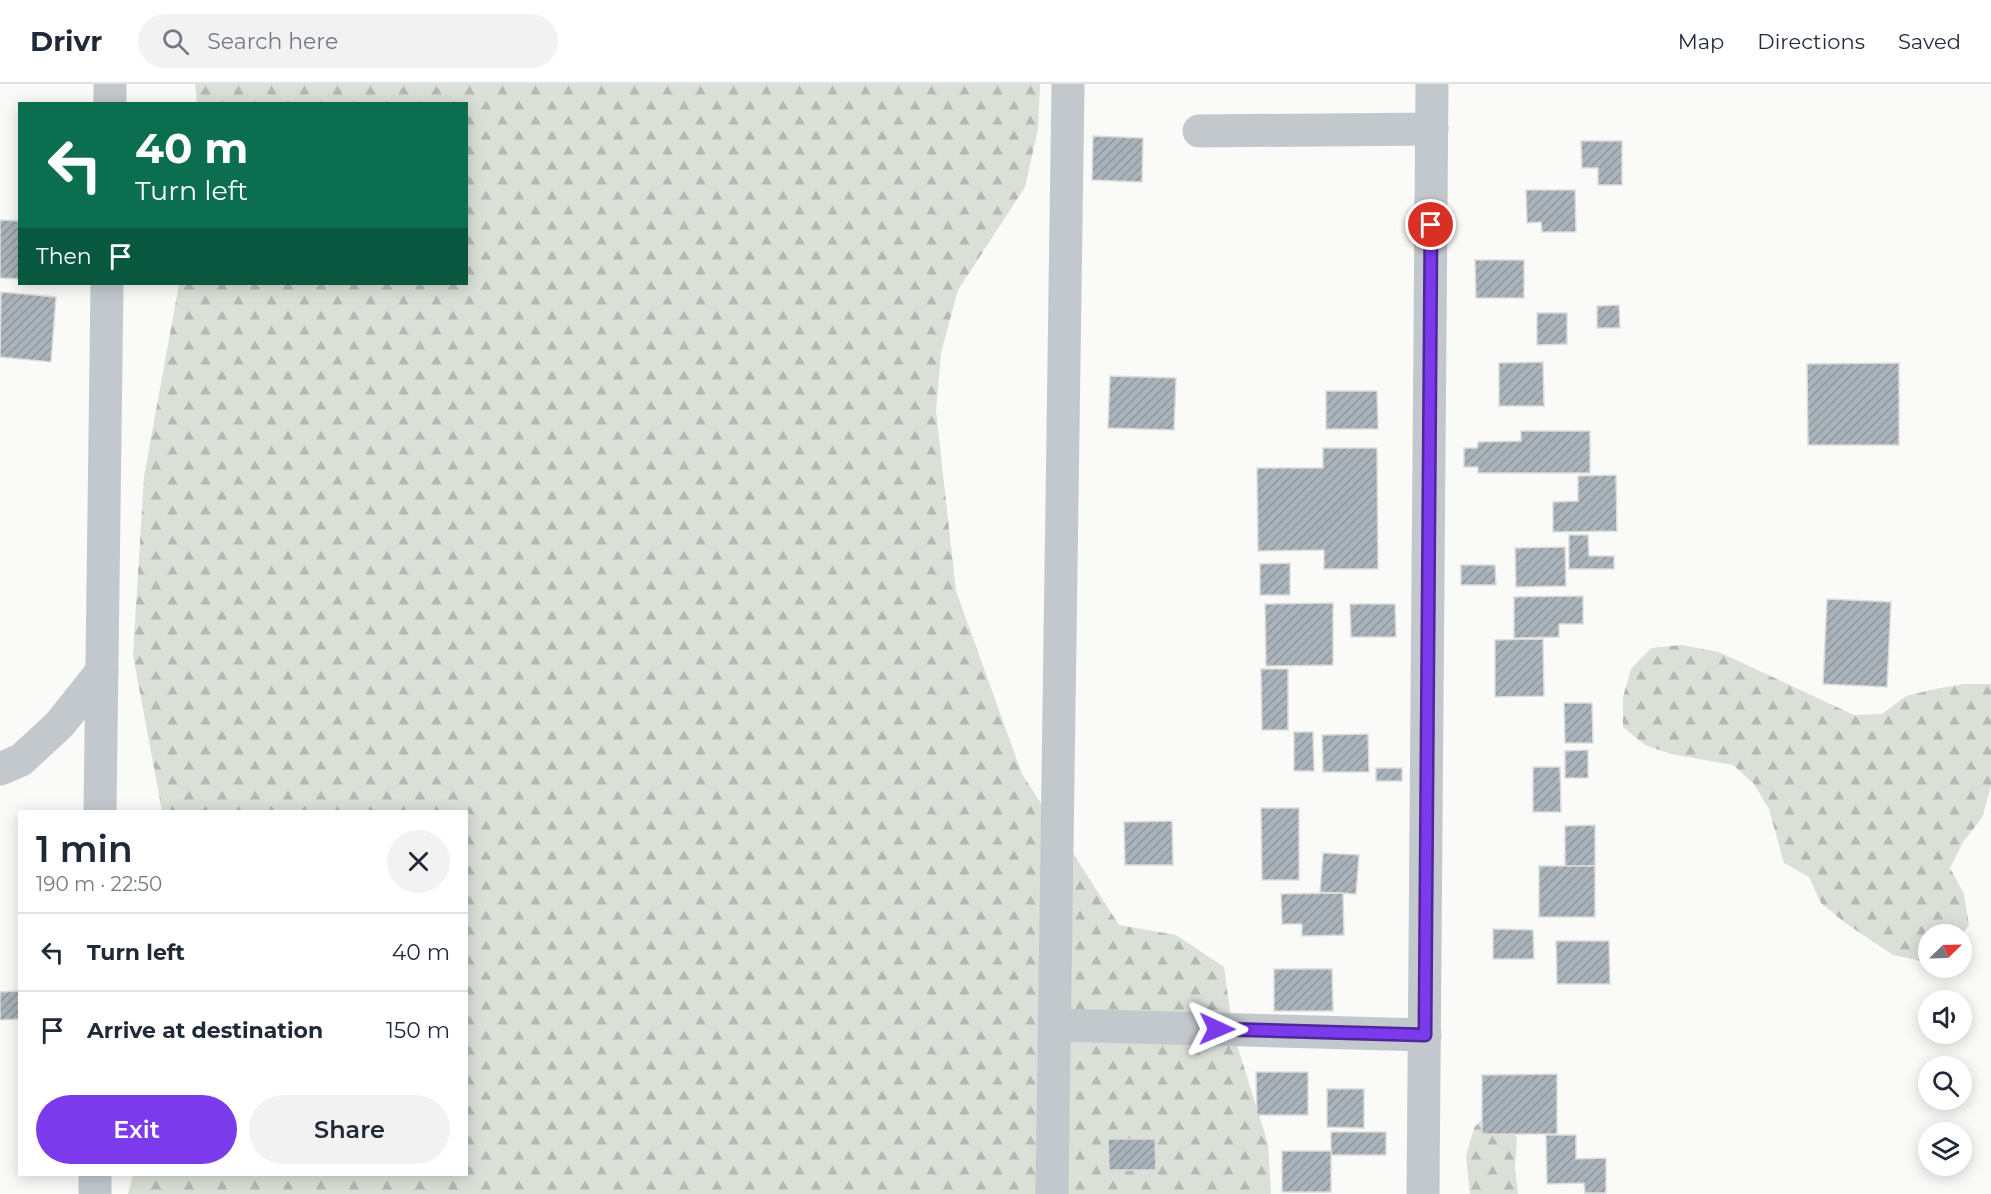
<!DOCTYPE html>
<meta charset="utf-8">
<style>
body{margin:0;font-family:Montserrat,sans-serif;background:#f2f2f3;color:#1f2937;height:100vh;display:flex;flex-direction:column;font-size:22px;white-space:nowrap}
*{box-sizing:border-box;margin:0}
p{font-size:20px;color:#747a83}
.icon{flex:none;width:33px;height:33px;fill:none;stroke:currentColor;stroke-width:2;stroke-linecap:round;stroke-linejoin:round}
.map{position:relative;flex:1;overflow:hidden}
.panel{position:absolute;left:18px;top:726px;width:450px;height:366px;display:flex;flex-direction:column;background:#fff;border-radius:0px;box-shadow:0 3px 15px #0003}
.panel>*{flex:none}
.hud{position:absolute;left:18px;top:18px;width:450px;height:183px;border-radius:0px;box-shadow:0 3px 15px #0003;background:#0b6e4f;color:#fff;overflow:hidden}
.needle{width:39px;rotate:67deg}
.controls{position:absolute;left:1918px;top:840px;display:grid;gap:12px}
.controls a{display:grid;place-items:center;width:54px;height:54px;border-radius:50%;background:#fff;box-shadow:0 3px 15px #0003;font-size:30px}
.pin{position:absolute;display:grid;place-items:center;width:51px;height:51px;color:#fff;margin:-26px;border:3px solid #fff;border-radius:50%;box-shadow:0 2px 6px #0007}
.me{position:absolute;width:66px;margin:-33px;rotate:91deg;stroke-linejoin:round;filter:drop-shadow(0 0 4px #0008)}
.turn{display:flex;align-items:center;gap:21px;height:126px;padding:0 18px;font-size:27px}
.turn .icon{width:78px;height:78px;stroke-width:2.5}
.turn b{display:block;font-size:42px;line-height:51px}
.then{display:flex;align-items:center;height:57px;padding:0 18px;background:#0003;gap:12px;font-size:22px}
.round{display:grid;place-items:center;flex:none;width:63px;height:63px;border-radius:32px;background:#f2f2f3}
.summary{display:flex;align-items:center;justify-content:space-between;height:102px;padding:0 18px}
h1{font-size:36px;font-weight:600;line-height:45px}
.button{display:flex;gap:12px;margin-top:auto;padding:12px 18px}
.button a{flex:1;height:69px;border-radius:36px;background:#7c3aed;color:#fff;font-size:24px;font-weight:600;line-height:69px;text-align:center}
.button a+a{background:#f2f2f3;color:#1f2937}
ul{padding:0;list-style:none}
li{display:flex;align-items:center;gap:18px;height:78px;padding:0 18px;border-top:2px solid #e0e1e3}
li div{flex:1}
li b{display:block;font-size:22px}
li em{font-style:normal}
header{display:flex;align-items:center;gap:36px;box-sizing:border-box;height:84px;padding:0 30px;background:#fff;border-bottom:2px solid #e0e1e3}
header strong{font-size:28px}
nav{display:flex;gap:33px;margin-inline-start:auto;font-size:21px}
.search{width:420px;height:54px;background:#f2f2f3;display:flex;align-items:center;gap:15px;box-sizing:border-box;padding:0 21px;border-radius:33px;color:#747a83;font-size:22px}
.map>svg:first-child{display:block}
.forest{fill:url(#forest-firs)}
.building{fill:url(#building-hatch);stroke:#dcdcda;stroke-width:1.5}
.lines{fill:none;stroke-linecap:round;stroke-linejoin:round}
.minor{stroke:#c3c8cc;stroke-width:33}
.route-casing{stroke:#51269a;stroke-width:15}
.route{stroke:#7c3aed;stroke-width:10}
</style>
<header>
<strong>Drivr</strong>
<div class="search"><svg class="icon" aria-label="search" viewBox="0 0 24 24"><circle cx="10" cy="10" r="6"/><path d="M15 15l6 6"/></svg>Search here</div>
<nav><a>Map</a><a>Directions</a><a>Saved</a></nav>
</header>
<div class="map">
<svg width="1991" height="1110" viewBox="0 0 1991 1110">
<defs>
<pattern id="forest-firs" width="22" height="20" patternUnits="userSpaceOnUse" patternTransform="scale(1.5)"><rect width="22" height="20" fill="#dadfd7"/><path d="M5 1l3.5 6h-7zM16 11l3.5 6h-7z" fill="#b4b9b4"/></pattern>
<pattern id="building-hatch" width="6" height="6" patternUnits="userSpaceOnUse" patternTransform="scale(1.5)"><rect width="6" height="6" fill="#aab3b9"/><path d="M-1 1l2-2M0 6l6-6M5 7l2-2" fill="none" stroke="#8e969c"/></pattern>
</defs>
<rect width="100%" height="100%" fill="#fafaf8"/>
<g class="forest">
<path d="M195,0H1040L1038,45L1025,103L958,206L941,269L936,327L956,507L1022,690L1119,841L1176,851L1224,883L1233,948L1268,1060L1271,1110H128L133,1091L466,1090V728L162,727L133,571L144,393L179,200H466V20L197,19Z"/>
<path d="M1681,561L1719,568L1854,631L1882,630L1906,612L1935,605L1964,600H1991V702L1982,734L1963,758L1950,784L1964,810L1969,841L1962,851L1929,850V874L1921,877L1893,871L1844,838L1821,819L1809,793L1784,779L1769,725L1754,700L1733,681L1671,670L1645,661L1623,643V613L1631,585L1651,564Z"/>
<path d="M1493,1023L1517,1054L1515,1084L1518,1110H1470L1466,1072L1474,1044Z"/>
</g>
<g class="building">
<path d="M1093,52L1143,54L1142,98L1092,96Z"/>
<path d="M1581,57H1622V101H1598V84H1582Z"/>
<path d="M1526,106H1575L1576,148H1542L1541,138L1527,139Z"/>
<path d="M0,136L20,137V195L0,194Z"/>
<path d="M1475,176H1524V214H1476Z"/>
<path d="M1,208L56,213L51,278L0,273Z"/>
<path d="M1619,221L1620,244H1597V222Z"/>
<path d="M1537,229H1567V260L1537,261Z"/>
<path d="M1543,278L1544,322H1499V279Z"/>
<path d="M1899,279V361H1808L1807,280Z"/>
<path d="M1110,292L1176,294L1174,346L1108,344Z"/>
<path d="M1326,307H1377L1378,345H1326Z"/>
<path d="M1521,347H1590V389H1478V383H1464V364H1477L1478,358L1521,357Z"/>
<path d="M1323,364H1377L1378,485H1324V466L1258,467L1257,384H1323Z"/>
<path d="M1616,391L1617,447L1553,448V418L1578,417V392Z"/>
<path d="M1569,451H1588L1589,472H1614V485H1569Z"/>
<path d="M1565,463L1566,502L1516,503L1515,464Z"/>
<path d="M1290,479V511H1260V480Z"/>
<path d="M1461,481H1495L1496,501H1461Z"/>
<path d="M1583,512V540H1559V553L1514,554V513Z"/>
<path d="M1827,515L1891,518L1887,603L1823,600Z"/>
<path d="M1333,519V581L1266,582L1265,520Z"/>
<path d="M1350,520H1395L1396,553H1351Z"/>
<path d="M1543,555L1544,612L1495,613V556Z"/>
<path d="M1261,585H1288V646H1262Z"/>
<path d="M1564,619H1592L1593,659H1565Z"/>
<path d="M1294,648H1313L1314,687H1294Z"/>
<path d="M1368,650L1369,688H1323L1322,651Z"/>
<path d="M1588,666V694H1565V667Z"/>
<path d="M1533,683H1560L1561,728H1533Z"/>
<rect x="1376" y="684" width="26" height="13"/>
<path d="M1261,724H1299V796H1262Z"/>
<path d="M1172,737L1173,781H1125L1124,738Z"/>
<path d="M1595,741V782H1565V742Z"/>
<path d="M1323,769L1359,771L1356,810L1320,808Z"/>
<rect x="1539" y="782" width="56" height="51"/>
<path d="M1343,809L1344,851L1302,852V840H1282L1281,810Z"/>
<path d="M1493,845L1533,846L1534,875H1493Z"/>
<path d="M1556,857H1609L1610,900H1557Z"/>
<path d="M1274,885H1332L1333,927H1274Z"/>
<path d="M20,907V935L0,936V908Z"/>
<path d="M1256,988H1308V1031H1257Z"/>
<path d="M1557,990V1050H1482V991Z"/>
<path d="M1327,1005H1364V1044L1327,1043Z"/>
<rect x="1331" y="1048" width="55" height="23"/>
<path d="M1546,1051H1576V1075L1606,1074V1109H1585L1584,1099L1547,1100Z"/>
<path d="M1108,1055H1155L1156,1086H1109Z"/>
<rect x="1282" y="1067" width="49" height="41"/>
</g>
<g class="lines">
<g class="minor">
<path d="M110,20V0"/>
<path d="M1199,47L1432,45"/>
<path d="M0,685L21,676L60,640L102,587"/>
<path d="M100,728L107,200"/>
<path d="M1055,941L1425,951"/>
<path d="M95,1110V1090"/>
<path d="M1052,1110L1068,0"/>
<path d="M1423,1110L1432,0"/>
</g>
</g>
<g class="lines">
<g class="route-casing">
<path id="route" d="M1217,945L1425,951L1431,141"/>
</g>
<use href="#route" class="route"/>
</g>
</svg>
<div class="controls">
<a><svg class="needle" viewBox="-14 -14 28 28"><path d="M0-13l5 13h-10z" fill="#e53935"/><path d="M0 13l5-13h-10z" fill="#747a83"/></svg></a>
<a><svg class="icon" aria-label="sound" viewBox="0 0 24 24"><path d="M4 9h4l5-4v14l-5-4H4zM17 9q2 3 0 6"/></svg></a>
<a><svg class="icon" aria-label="search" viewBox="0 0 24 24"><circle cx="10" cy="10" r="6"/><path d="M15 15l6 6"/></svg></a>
<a><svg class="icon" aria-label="layers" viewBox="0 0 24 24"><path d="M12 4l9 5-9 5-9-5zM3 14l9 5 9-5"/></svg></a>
</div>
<div class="pin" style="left:1431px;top:141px;background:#d93025"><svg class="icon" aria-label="arrive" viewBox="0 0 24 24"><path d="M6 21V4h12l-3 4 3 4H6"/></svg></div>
<svg class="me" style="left:1217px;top:945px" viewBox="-20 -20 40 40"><path d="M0-17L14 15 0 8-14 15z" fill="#7c3aed" stroke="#fff" stroke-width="4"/></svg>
<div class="hud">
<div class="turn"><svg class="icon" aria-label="left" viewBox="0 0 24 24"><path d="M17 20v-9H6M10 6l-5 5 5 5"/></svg><div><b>40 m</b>Turn left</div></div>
<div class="then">Then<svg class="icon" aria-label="arrive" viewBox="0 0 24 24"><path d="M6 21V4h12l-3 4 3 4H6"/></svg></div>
</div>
<section class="panel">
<div class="summary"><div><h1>1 min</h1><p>190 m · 22:50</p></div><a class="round"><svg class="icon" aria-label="close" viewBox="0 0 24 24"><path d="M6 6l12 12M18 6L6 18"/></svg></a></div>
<ul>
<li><svg class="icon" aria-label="left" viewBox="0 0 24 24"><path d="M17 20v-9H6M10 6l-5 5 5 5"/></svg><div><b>Turn left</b></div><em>40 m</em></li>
<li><svg class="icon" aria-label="arrive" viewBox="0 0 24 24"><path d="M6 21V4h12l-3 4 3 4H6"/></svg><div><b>Arrive at destination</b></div><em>150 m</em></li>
</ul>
<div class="button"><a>Exit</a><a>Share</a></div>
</section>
</div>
